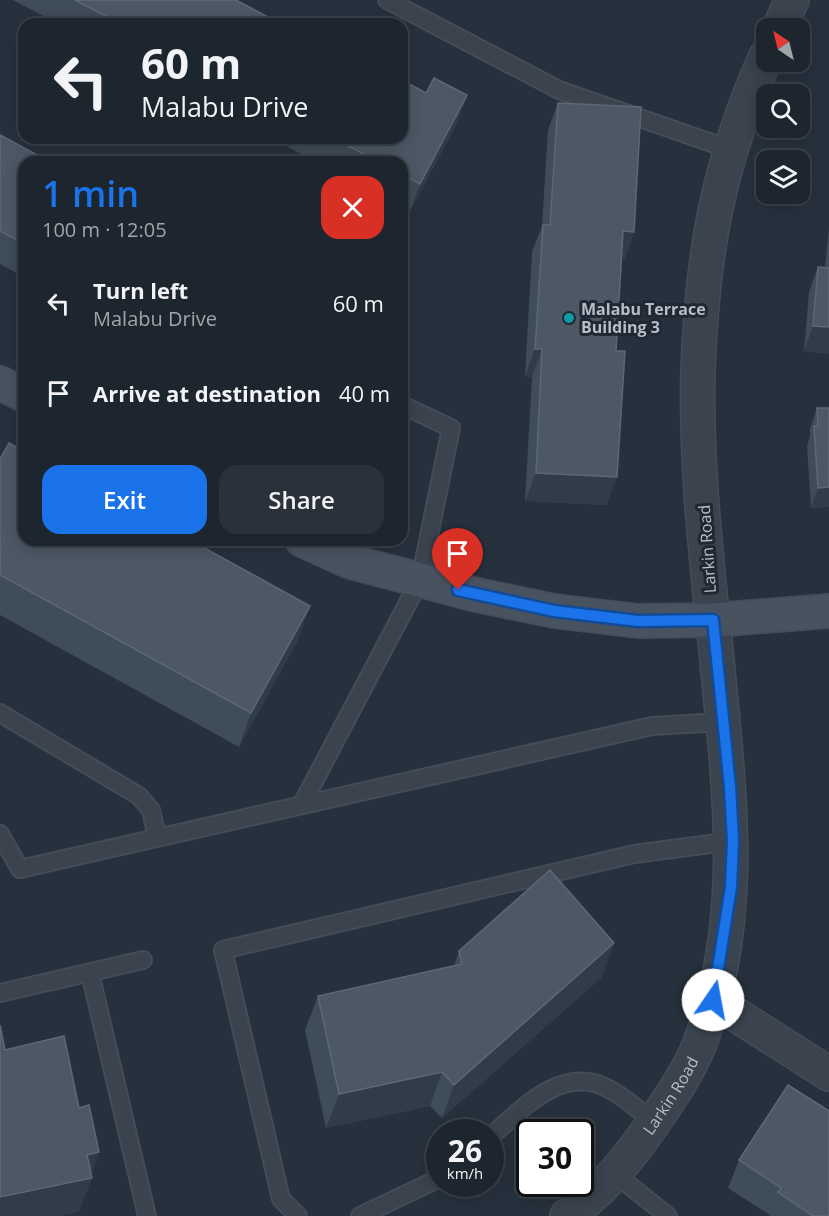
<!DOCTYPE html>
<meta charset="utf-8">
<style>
body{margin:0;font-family:"Open Sans",sans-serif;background:#2a313a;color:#f1f3f6;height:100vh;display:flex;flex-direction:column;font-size:22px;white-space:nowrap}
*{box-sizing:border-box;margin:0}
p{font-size:20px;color:#a0a5aa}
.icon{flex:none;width:33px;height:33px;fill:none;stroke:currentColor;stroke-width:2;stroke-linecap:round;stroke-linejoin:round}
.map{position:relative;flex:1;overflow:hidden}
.panel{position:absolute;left:18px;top:156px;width:390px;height:390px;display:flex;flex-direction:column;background:#1d252e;border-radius:18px;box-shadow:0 3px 15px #0003,0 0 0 2px #3b424a}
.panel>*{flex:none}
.banner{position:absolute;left:18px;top:18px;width:390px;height:126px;border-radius:18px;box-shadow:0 3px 15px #0003,0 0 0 2px #3b424a;background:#1d252e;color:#f1f3f6;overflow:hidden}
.needle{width:39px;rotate:325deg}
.controls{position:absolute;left:756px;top:18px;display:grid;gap:12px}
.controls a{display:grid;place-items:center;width:54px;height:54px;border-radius:12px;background:#1d252e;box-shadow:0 3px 15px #0003,0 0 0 2px #3b424a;font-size:30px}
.speed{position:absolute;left:426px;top:1119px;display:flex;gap:12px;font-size:30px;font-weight:700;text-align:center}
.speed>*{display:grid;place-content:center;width:78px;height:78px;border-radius:50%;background:#1d252e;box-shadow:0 3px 15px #0003,0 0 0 2px #3b424a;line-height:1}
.speed small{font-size:15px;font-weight:400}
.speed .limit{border:3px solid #111;border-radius:9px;background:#fff;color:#111}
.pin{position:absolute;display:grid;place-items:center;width:51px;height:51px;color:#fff;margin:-62px -26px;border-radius:50% 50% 50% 0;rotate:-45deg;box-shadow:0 0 6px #0007}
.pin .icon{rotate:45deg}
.me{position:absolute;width:66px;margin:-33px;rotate:12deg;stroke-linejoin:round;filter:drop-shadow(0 0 4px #0008)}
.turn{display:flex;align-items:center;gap:21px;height:126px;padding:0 24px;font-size:27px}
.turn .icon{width:78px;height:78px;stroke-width:2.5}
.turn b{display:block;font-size:42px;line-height:51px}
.round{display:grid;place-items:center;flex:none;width:63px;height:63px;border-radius:18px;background:#2a313a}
.head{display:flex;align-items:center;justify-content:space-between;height:102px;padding:0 24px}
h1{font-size:36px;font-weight:600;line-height:45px;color:#1a73e8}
.cta{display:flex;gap:12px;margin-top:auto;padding:12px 24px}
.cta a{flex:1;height:69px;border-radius:18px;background:#1a73e8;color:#fff;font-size:24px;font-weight:600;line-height:69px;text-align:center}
.cta a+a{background:#2a313a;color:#f1f3f6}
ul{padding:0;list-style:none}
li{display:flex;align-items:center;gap:18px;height:90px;padding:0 24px}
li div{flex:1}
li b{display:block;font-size:22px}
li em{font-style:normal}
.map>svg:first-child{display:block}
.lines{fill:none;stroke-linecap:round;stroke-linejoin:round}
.lane-casing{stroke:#444c57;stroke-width:20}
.street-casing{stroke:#444c57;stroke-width:36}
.secondary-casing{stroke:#444c57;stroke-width:36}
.lane{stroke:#3a434e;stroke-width:16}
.street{stroke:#3a434e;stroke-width:33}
.secondary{stroke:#495360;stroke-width:33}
.wall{fill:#3f4c59}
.shaded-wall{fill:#303c49}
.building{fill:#4c5865;stroke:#5d6875;stroke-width:1.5}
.route-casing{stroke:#114b97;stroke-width:15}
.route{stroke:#1a73e8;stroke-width:10}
.culture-dot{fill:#0f9aa8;stroke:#1f2833;stroke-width:2}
.labels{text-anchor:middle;stroke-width:6;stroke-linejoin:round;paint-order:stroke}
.poi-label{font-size:16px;font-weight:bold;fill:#b7bec8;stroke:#1f2833;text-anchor:start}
.street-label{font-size:16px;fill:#b7bec8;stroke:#1f2833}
</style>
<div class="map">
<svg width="829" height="1216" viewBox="0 0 829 1216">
<rect width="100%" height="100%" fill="#27313d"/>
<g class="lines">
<g class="lane-casing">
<g id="lane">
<path d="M387,0L559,90L729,149"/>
<path d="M0,713L139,796L151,810L157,837"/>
<path d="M302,804L420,580L451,428L402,405"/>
<path d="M0,834L20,869L652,726L723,722"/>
<path d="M90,973L147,1216"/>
<path d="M0,993L143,960"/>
<path d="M490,1137C521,1110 560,1066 605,1087C623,1095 639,1111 654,1122"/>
<path d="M615,1174L668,1216"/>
<path d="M298,1216L281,1199L223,950L634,854L733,841"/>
<path d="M360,1216L440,1178"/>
</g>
</g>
<g class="street-casing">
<g id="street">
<path d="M779,28L792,0"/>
<path d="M713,1000L829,1074"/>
<path id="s1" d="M567,1216C603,1191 629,1158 654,1122C671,1097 689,1071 700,1043C741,932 733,817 721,702C711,593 695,482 698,371C702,253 718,164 766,56"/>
</g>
</g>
<g class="secondary-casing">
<g id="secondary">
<path d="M0,383L24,395"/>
<path d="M302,540L348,561L477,595L554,611L638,621L713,620L829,611"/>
</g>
</g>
<use href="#lane" class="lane"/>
<use href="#street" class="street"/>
<use href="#secondary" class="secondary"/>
</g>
<g class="wall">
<path d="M13,0H236L281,24H58Z"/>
<path d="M426,93L467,95L457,123L410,211L402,207V162H316L271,138H402Z"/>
<path d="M558,103L634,232L624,260L622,259L607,505L525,501L532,377L525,376L532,252L542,226L548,130Z"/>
<path d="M0,135L24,162V277L0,264Z"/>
<path d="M829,228V354L804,351L809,292L818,267H825Z"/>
<path d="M817,408H829V507L811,508L807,446L810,436V429Z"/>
<path d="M0,459L298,640L239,747L0,615Z"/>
<path d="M459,951L602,977L442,1118L430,1106L326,1128L305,1030L318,996L454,966Z"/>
<path d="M739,1160L829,1216H769L770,1215L728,1188Z"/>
</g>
<g class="shaded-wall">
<path d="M467,95L457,123L410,211L420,184Z"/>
<path d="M623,231L634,232L624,260L613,259Z"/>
<path d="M813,326L829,327V354L804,351Z"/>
<path d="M535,349H542L532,377L525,376Z"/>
<path d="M536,473L617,477L607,505L525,501Z"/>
<path d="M829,487V507L811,508L818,488Z"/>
<path d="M310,606L298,640L239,747L251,713Z"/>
<path d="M614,943L602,977L442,1118L454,1085Z"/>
<path d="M442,1072L430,1106L326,1128L339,1094Z"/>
<path d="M99,1152L90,1179L92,1178L79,1212L59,1216H0V1197L87,1155Z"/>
</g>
<g class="building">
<path d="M75,0H236L281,24H121Z"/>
<path d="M434,78L467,95L420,184L402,174V162H379L333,138H402V80L426,93Z"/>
<path d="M558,103L641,107L634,232L623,231L616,351H625L617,477L536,473L542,349H535L543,225H550Z"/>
<path d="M0,135L50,162H24V244L0,231Z"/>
<path d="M818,267L829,268V327L813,326Z"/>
<path d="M817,408H829V487L818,488L814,426H818Z"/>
<path d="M9,443L24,451V540H190L310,606L251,713L0,575V459Z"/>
<path d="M550,870L614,943L454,1085L442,1072L339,1094L318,996L462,964L459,951Z"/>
<path d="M0,1025L5,1050L64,1036L79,1108L89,1105L99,1152L87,1155L92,1178L0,1197Z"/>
<path d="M788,1085L829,1111V1216H813L778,1192L781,1188L739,1160Z"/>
</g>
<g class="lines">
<g class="route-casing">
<path id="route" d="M458,590L554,611L638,621L713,620L730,787L733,841L731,887L713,1000"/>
</g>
<use href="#route" class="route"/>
</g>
<circle class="culture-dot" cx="569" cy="318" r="6"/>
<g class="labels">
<g class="poi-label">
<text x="581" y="315">Malabu Terrace<tspan x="581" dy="18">Building 3</tspan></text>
</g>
<g class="street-label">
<text transform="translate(707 549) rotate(-94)" y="6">Larkin Road</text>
<text dy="6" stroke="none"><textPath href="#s1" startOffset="160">Larkin Road</textPath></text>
</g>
</g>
</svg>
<div class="controls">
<a><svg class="needle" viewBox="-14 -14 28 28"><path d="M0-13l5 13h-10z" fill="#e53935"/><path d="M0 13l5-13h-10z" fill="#a0a5aa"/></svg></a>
<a><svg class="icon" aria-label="search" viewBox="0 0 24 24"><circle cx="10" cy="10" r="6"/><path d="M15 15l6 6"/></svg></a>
<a><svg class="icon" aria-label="layers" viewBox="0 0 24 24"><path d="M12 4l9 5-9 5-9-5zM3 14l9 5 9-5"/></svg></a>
</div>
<div class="speed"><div>26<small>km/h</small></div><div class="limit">30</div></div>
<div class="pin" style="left:458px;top:590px;background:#d93025"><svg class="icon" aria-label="arrive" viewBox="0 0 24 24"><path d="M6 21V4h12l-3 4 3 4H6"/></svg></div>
<svg class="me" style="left:713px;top:1000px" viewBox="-20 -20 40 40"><circle r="19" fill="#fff"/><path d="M0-13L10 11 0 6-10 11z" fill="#1a73e8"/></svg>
<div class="banner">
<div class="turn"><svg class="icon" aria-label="left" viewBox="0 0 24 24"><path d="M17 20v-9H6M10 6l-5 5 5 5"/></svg><div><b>60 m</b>Malabu Drive</div></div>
</div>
<section class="panel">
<div class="head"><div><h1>1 min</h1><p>100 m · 12:05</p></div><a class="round" style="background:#d93025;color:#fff"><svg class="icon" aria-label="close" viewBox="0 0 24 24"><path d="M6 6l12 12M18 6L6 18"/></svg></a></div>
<ul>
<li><svg class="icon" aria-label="left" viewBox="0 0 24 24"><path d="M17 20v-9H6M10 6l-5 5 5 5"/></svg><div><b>Turn left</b><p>Malabu Drive</p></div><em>60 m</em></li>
<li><svg class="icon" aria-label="arrive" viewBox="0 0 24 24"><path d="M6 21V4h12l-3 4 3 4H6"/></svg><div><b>Arrive at destination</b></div><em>40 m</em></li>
</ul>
<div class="cta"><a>Exit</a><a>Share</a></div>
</section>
</div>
